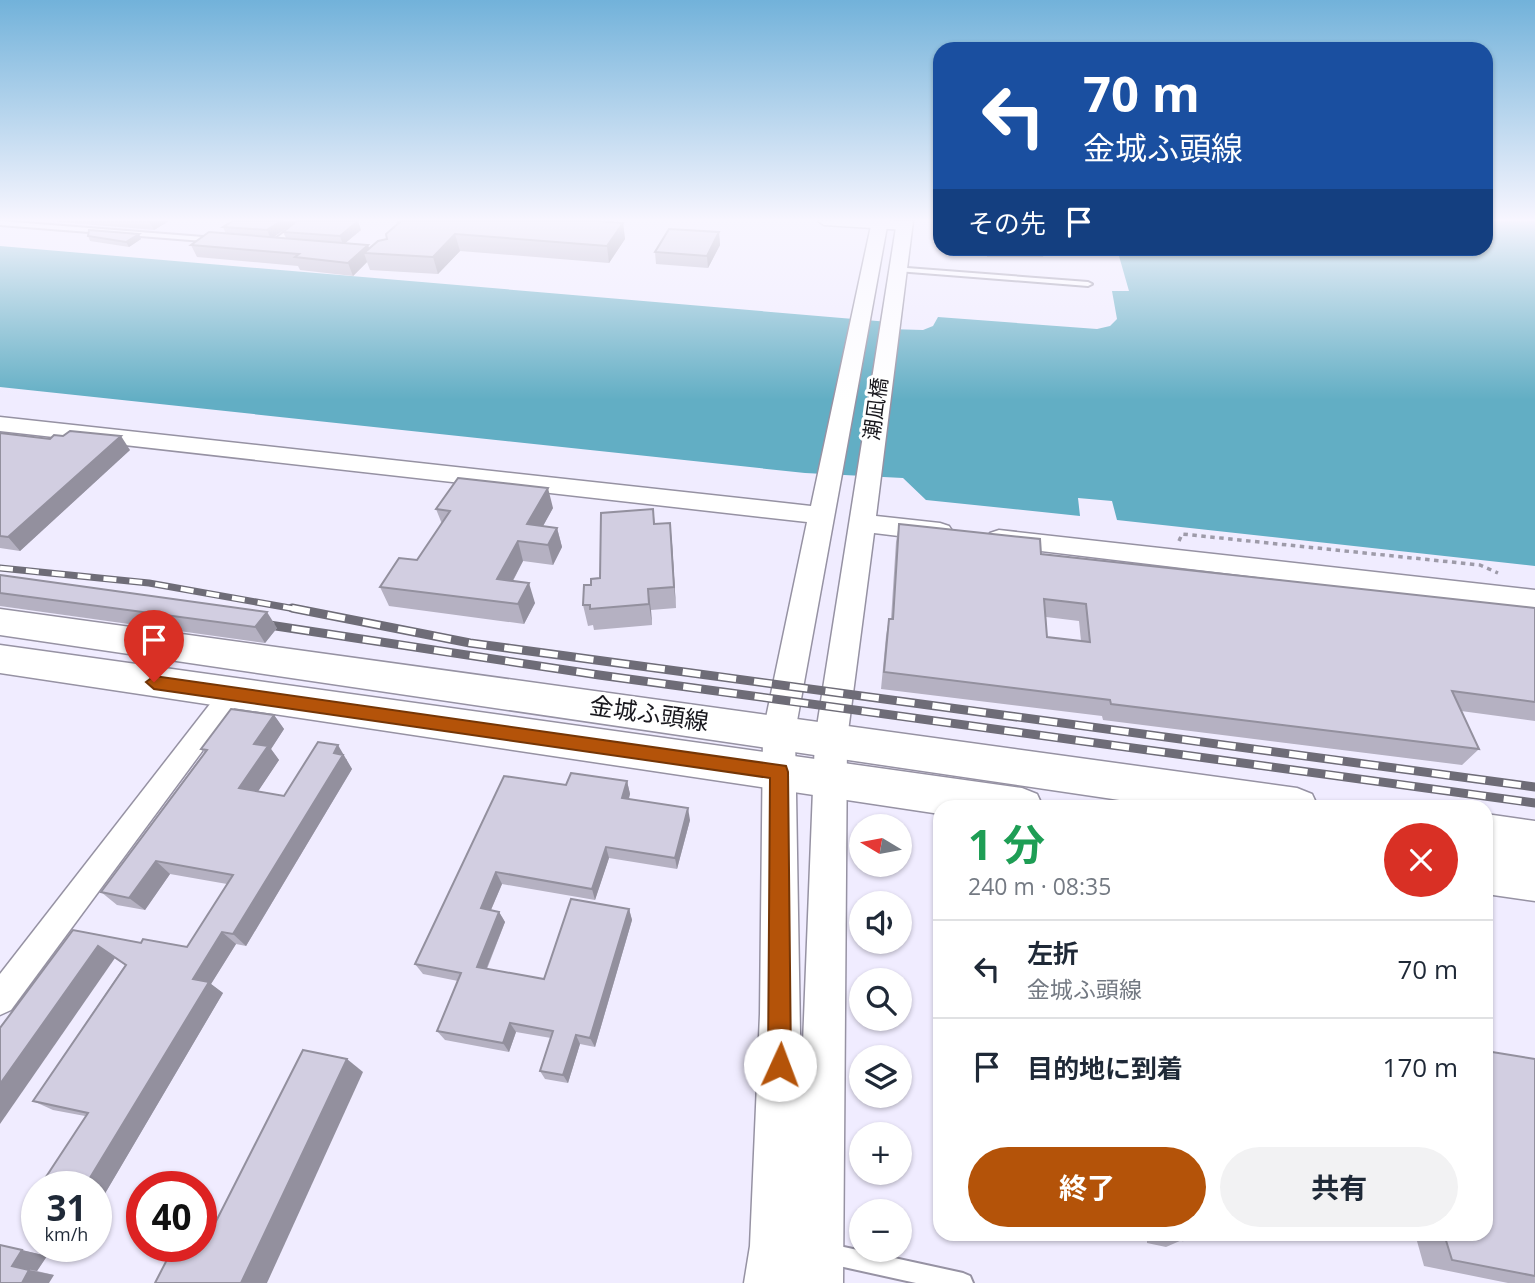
<!DOCTYPE html>
<html lang="ja">
<meta charset="utf-8">
<style>
body{margin:0;font-family:"Open Sans","Noto Sans JP",sans-serif;background:#f2f2f3;color:#1f2937;height:100vh;display:flex;flex-direction:column;font-size:26px;white-space:nowrap}
*{box-sizing:border-box;margin:0}
p{font-size:23px;color:#747a83}
.icon{flex:none;width:38px;height:38px;fill:none;stroke:currentColor;stroke-width:2;stroke-linecap:round;stroke-linejoin:round}
.map{position:relative;flex:1;overflow:hidden}
.sheet{position:absolute;left:933px;top:800px;width:560px;height:441px;display:flex;flex-direction:column;background:#fff;border-radius:21px;box-shadow:0 2px 5px #0004}
.sheet>*{flex:none}
.top-card{position:absolute;left:933px;top:42px;width:560px;height:214px;border-radius:21px;box-shadow:0 2px 5px #0004;background:#1a4fa0;color:#fff;overflow:hidden}
.needle{width:46px;rotate:280deg}
.controls{position:absolute;left:849px;top:814px;display:grid;gap:14px}
.controls a{display:grid;place-items:center;width:63px;height:63px;border-radius:50%;background:#fff;box-shadow:0 2px 5px #0004;font-size:35px}
.speed{position:absolute;left:21px;top:1171px;display:flex;gap:14px;font-size:35px;font-weight:700;text-align:center}
.speed>*{display:grid;place-content:center;width:91px;height:91px;border-radius:50%;background:#fff;box-shadow:0 2px 5px #0004;line-height:1}
.speed small{font-size:18px;font-weight:400}
.speed .limit{border:10px solid #d22;background:#fff;color:#111}
.pin{position:absolute;display:grid;place-items:center;width:60px;height:60px;color:#fff;margin:-72px -30px;border-radius:50% 50% 50% 0;rotate:-45deg;box-shadow:0 0 7px #0007}
.pin .icon{rotate:45deg}
.me{position:absolute;width:77px;margin:-38px;rotate:2deg;stroke-linejoin:round;filter:drop-shadow(0 0 5px #0008)}
.turn{display:flex;align-items:center;gap:24px;height:147px;padding:0 35px;font-size:32px}
.turn .icon{width:91px;height:91px;stroke-width:2.5}
.turn b{display:block;font-size:49px;line-height:60px}
.then{display:flex;align-items:center;height:66px;padding:0 35px;background:#0003;gap:14px;font-size:26px}
.round{display:grid;place-items:center;flex:none;width:74px;height:74px;border-radius:37px;background:#f2f2f3}
.overview{display:flex;align-items:center;justify-content:space-between;height:119px;padding:0 35px}
h1{font-size:42px;font-weight:700;line-height:52px;color:#1e9e55}
.primary-button{display:flex;gap:14px;margin-top:auto;padding:14px 35px}
.primary-button a{flex:1;height:80px;border-radius:42px;background:#b45309;color:#fff;font-size:28px;font-weight:700;line-height:80px;text-align:center}
.primary-button a+a{background:#f2f2f3;color:#1f2937}
ul{padding:0;list-style:none}
li{display:flex;align-items:center;gap:21px;height:98px;padding:0 35px;border-top:2px solid #e0e1e3}
li div{flex:1}
li b{display:block;font-size:26px}
li em{font-style:normal}
.map>svg:first-child{display:block}
.water{fill:#62aec4}
.lines{fill:none;stroke-linecap:round;stroke-linejoin:round}
.service-casing{stroke:#9692a3;stroke-width:4}
.minor-casing{stroke:#9692a3;stroke-width:3}
.tertiary-casing{stroke:#9692a3;stroke-width:3}
.primary-casing{stroke:#9692a3;stroke-width:3}
.path{stroke:#9e9ba9;stroke-width:3.5;stroke-dasharray:4.5 4.5;stroke-linecap:butt}
.service{fill:#fff;fill-rule:evenodd}
.minor{fill:#fff;fill-rule:evenodd}
.tertiary{fill:#fff;fill-rule:evenodd}
.primary{fill:#fff;fill-rule:evenodd}
.rail-far1-casing{stroke:#6e6c77;stroke-width:7}
.rail-casing{stroke:#6e6c77;stroke-width:9}
.rail-far1{stroke:#fff;stroke-width:4.5;stroke-dasharray:13;stroke-linecap:butt}
.rail{stroke:#fff;stroke-width:6;stroke-dasharray:18;stroke-linecap:butt}
.wall{fill:#b5b1c2;fill-rule:evenodd}
.shaded-wall{fill:#93909e}
.building{fill:#d2cee1;stroke:#93909e;stroke-width:2;fill-rule:evenodd}
.route{fill:#b45309;stroke:#753606;stroke-width:2}
.labels{text-anchor:middle;stroke-width:6;stroke-linejoin:round;paint-order:stroke}
.far-street-label{font-size:21px;fill:#18171d;stroke:#fff}
.street-label{font-size:24px;fill:#18171d;stroke:#fff}
</style>
<div class="map">
<svg width="1535" height="1283" viewBox="0 0 1535 1283">
<rect width="100%" height="100%" fill="#f0ecff"/>
<path class="water" d="M1486,221H1535V566L1117,520L1112,501L1078,498L1080,516L926,500L903,478L805,473L0,387V246L889,322L888,329L923,330L933,326L938,317L1097,329L1110,326L1117,319L1112,291H1129L1117,249L1486,248Z"/>
<g class="lines">
<g class="service-casing">
<g id="service">
<path d="M0,221L216,238L220,240L216,242L0,225Z"/>
<path d="M300,221H307L277,246H271V242Z"/>
<path d="M894,267L1088,282L1092,284L1088,286L897,271H894Z"/>
<path d="M830,1244L963,1273L970,1276L973,1283H916L830,1264L823,1261L820,1254L823,1247Z"/>
</g>
</g>
<g class="minor-casing">
<g id="minor">
<path d="M818,221C836,220 898,216 911,226L905,230L824,225Z"/>
<path d="M232,684L240,686L244,693L240,700L11,1010L0,1015V974L224,686Z"/>
</g>
</g>
<g class="tertiary-casing">
<g id="tertiary">
<path d="M872,221H888L795,732L801,1094L815,739L897,221H913L876,516L940,523L949,526L953,532L949,538L940,541L874,533L847,739L843,1283H744L750,1246L760,1014L763,732L807,522L0,431V417L811,506Z"/>
<path d="M999,530L1535,590V610L990,545L986,539L990,533Z"/>
</g>
</g>
<g class="primary-casing">
<g id="primary">
<path d="M0,609L1297,788L1312,794L1318,807H1167L0,635Z"/>
<path d="M0,645L1022,788L1037,794L1043,807H940V814L0,673Z"/>
<path d="M1486,814L1535,821V901L1486,894Z"/>
</g>
</g>
<path class="path" d="M1179,541L1182,534L1480,565L1498,573"/>
<use href="#service" class="service"/>
<use href="#minor" class="minor"/>
<use href="#tertiary" class="tertiary"/>
<use href="#primary" class="primary"/>
<g class="rail-far1-casing">
<path id="rail-far1" d="M0,568L149,583L301,610"/>
</g>
<g class="rail-casing">
<g id="rail">
<path d="M292,608L470,643L1535,787"/>
<path d="M256,623L599,675L1535,803"/>
</g>
</g>
<use href="#rail-far1" class="rail-far1"/>
<use href="#rail" class="rail"/>
</g>
<g class="wall">
<path d="M48,221H169L154,230Z"/>
<path d="M296,221L274,237L286,238L283,232L361,230L345,243L368,245L369,249L387,239L397,224L396,221H597L623,223L625,239L609,263L460,251L438,274L370,270L367,262L353,276L300,270L298,266L197,257L191,245L226,234L223,227Z"/>
<path d="M719,232L720,245L708,268L656,264L655,252Z"/>
<path d="M139,234L141,239L129,247L90,241L88,236Z"/>
<path d="M987,248H1045V251L1043,257H987Z"/>
<path d="M0,433L130,450L20,551L0,548Z"/>
<path d="M553,508L543,526L557,528L562,547L553,565L523,561L513,581L535,603L524,624L389,606L380,587L417,560L442,524L436,509Z"/>
<path d="M653,509L655,524L672,543L676,608L651,610L652,625L594,630L593,625L588,626L583,605L591,585L600,578Z"/>
<path d="M899,524L1041,554L1535,608V721L1461,711L1479,749L1462,765L1103,720L1102,716L881,689L886,636L889,619H891L896,542ZM1046,617L1079,621L1081,641L1047,637Z"/>
<path d="M0,575L277,628L265,643L0,606V607Z"/>
<path d="M274,715L284,729L271,749L279,760L258,791L284,796L347,759V761L352,769L246,946L236,944L211,984L223,993L100,1202L96,1201V1186L85,1116L53,1110L33,1101L125,965L73,930L141,943L187,947L227,884L170,874L145,910L117,905L101,892L204,753L201,749Z"/>
<path d="M627,781L630,794L629,799L690,820L677,869L609,858L595,900L502,884L491,910L499,912L505,922L487,969L544,979L629,909L632,920L595,1047L580,1044L568,1083L545,1079L540,1071L551,1038L516,1032L509,1052L445,1040L437,1031L458,981L423,974L415,964L566,785Z"/>
<path d="M940,1053V1157L933,1156L937,1059Z"/>
<path d="M1535,1059V1283H1508L1424,1266L1415,1234H1486Z"/>
<path d="M1147,1234H1181L1182,1240L1166,1247L1147,1243Z"/>
<path d="M1183,1234H1212L1202,1238Z"/>
<path d="M0,1245L47,1256L37,1271L54,1275L0,1283Z"/>
</g>
<g class="shaded-wall">
<path d="M149,221H169L154,230Z"/>
<path d="M281,221H296L271,239L267,230Z"/>
<path d="M358,221L361,230L343,245L340,236Z"/>
<path d="M623,223L625,239L609,263L607,246Z"/>
<path d="M719,232L720,245L708,268L707,256Z"/>
<path d="M139,234L141,239L129,247L126,242Z"/>
<path d="M455,234L460,251L438,274L433,257Z"/>
<path d="M368,245L371,253H364L367,262L353,276L348,263Z"/>
<path d="M121,436L130,450L20,551L8,537Z"/>
<path d="M548,488L553,508L533,544L527,524Z"/>
<path d="M670,523L672,543L676,608L674,587Z"/>
<path d="M557,528L562,547L553,565L548,545Z"/>
<path d="M518,541L523,561L503,599L497,579Z"/>
<path d="M529,583L535,603L524,624L518,604Z"/>
<path d="M648,589L651,610L652,625L649,604Z"/>
<path d="M267,612L277,628L265,643L255,627Z"/>
<path d="M274,715L284,729L271,749L279,760L251,802L239,788L254,744Z"/>
<path d="M338,745L352,769L246,946L233,934Z"/>
<path d="M627,781L630,794L625,810L622,798Z"/>
<path d="M688,808L690,820L677,869L675,858Z"/>
<path d="M606,847L609,858L595,900L592,889Z"/>
<path d="M156,861L170,874L145,910L129,898Z"/>
<path d="M496,872L502,884L487,919L481,908Z"/>
<path d="M629,909L632,920L595,1047L590,1038Z"/>
<path d="M499,912L505,922L483,977L477,967Z"/>
<path d="M222,932L236,944L211,984L223,993L100,1202L96,1201V1186H85L193,979Z"/>
<path d="M98,946L115,958L0,1124V1084Z"/>
<path d="M510,1023L516,1032L509,1052L503,1043Z"/>
<path d="M576,1035L580,1044L568,1083L563,1075Z"/>
<path d="M347,1059L363,1072L267,1283H241Z"/>
<path d="M22,1250L47,1256L37,1271L12,1266Z"/>
<path d="M29,1270L54,1275L49,1283H22Z"/>
</g>
<g class="building">
<path d="M233,221H281L267,230L223,227Z"/>
<path d="M297,221H358L340,236L283,232Z"/>
<path d="M401,221H597L623,223L607,246L455,234L433,257L364,253L378,241L387,239L386,234Z"/>
<path d="M669,229L719,232L707,256L655,252Z"/>
<path d="M89,230L139,234L126,242L88,236Z"/>
<path d="M209,232L368,245L348,263L295,257L299,254L191,245Z"/>
<rect x="988" y="248" width="57" height="3"/>
<path d="M70,431L121,436L8,537L0,536V433L50,439L54,435L63,436Z"/>
<path d="M458,478L548,488L527,524L557,528L548,545L518,541L497,579L529,583L518,604L380,587L399,558L417,560L450,511L436,509Z"/>
<path d="M653,509L654,524L670,523L674,587L648,589L649,604L590,609V605H583L584,585H591V579L600,578L601,513Z"/>
<path d="M899,524L1040,539L1041,554L1535,608V702L1452,691L1479,749L1111,704L1110,700L884,672L889,619H893ZM1044,599L1086,604L1090,642L1047,637Z"/>
<path d="M0,575L267,612L255,627L0,593Z"/>
<path d="M231,709L274,715L254,744L268,746L239,788L284,796L318,742L338,745L334,753L343,755L233,934L222,932L193,979L209,982L85,1186H40L88,1113L33,1101L126,965L98,946L0,1084V1028L73,930L141,943L143,939L187,947L233,875L156,861L129,898L101,892L207,750L201,749Z"/>
<path d="M571,773L627,781L622,798L688,808L675,858L606,847L592,889L496,872L481,908L499,912L477,967L544,979L571,899L629,909L590,1038L576,1035L563,1075L540,1071L553,1031L510,1023L503,1043L437,1031L461,973L415,964L504,776L566,785Z"/>
<path d="M303,1050L347,1059L241,1283H155L174,1246L204,1245Z"/>
<path d="M1486,1051L1535,1059V1276L1452,1260L1444,1234H1486Z"/>
<path d="M37,1192V1201L32,1200Z"/>
<path d="M1162,1234H1181L1182,1240L1163,1236Z"/>
<path d="M0,1245L22,1250L12,1266L29,1270L22,1283H0Z"/>
</g>
<linearGradient id="sky" x2="0" y2="1"><stop stop-color="#72b2da"/><stop offset="0.55" stop-color="#f8f6ff"/><stop offset="1" stop-color="#f8f6ff" stop-opacity="0"/></linearGradient>
<rect width="1535" height="400" fill="url(#sky)"/>
<path class="route" d="M154,676L786,766L788,772L791,1065L788,1073L780,1077L772,1073L768,1065L770,778L154,689L146,682Z"/>
<g class="labels">
<g class="far-street-label">
<text transform="translate(876 409) rotate(-82)" y="7">潮凪橋</text>
</g>
<g class="street-label">
<text transform="translate(649 714) rotate(8)" y="8">金城ふ頭線</text>
</g>
</g>
</svg>
<div class="controls">
<a><svg class="needle" viewBox="-14 -14 28 28"><path d="M0-13l5 13h-10z" fill="#e53935"/><path d="M0 13l5-13h-10z" fill="#747a83"/></svg></a>
<a><svg class="icon" aria-label="sound" viewBox="0 0 24 24"><path d="M4 9h4l5-4v14l-5-4H4zM17 9q2 3 0 6"/></svg></a>
<a><svg class="icon" aria-label="search" viewBox="0 0 24 24"><circle cx="10" cy="10" r="6"/><path d="M15 15l6 6"/></svg></a>
<a><svg class="icon" aria-label="layers" viewBox="0 0 24 24"><path d="M12 4l9 5-9 5-9-5zM3 14l9 5 9-5"/></svg></a>
<a>+</a>
<a>−</a>
</div>
<div class="speed"><div>31<small>km/h</small></div><div class="limit">40</div></div>
<div class="pin" style="left:154px;top:682px;background:#d93025"><svg class="icon" aria-label="arrive" viewBox="0 0 24 24"><path d="M6 21V4h12l-3 4 3 4H6"/></svg></div>
<svg class="me" style="left:780px;top:1065px" viewBox="-20 -20 40 40"><circle r="19" fill="#fff"/><path d="M0-13L10 11 0 6-10 11z" fill="#b45309"/></svg>
<div class="top-card">
<div class="turn"><svg class="icon" aria-label="left" viewBox="0 0 24 24"><path d="M17 20v-9H6M10 6l-5 5 5 5"/></svg><div><b>70 m</b>金城ふ頭線</div></div>
<div class="then">その先<svg class="icon" aria-label="arrive" viewBox="0 0 24 24"><path d="M6 21V4h12l-3 4 3 4H6"/></svg></div>
</div>
<section class="sheet">
<div class="overview"><div><h1>1 分</h1><p>240 m · 08:35</p></div><a class="round" style="background:#d93025;color:#fff"><svg class="icon" aria-label="close" viewBox="0 0 24 24"><path d="M6 6l12 12M18 6L6 18"/></svg></a></div>
<ul>
<li><svg class="icon" aria-label="left" viewBox="0 0 24 24"><path d="M17 20v-9H6M10 6l-5 5 5 5"/></svg><div><b>左折</b><p>金城ふ頭線</p></div><em>70 m</em></li>
<li><svg class="icon" aria-label="arrive" viewBox="0 0 24 24"><path d="M6 21V4h12l-3 4 3 4H6"/></svg><div><b>目的地に到着</b></div><em>170 m</em></li>
</ul>
<div class="primary-button"><a>終了</a><a>共有</a></div>
</section>
</div>
